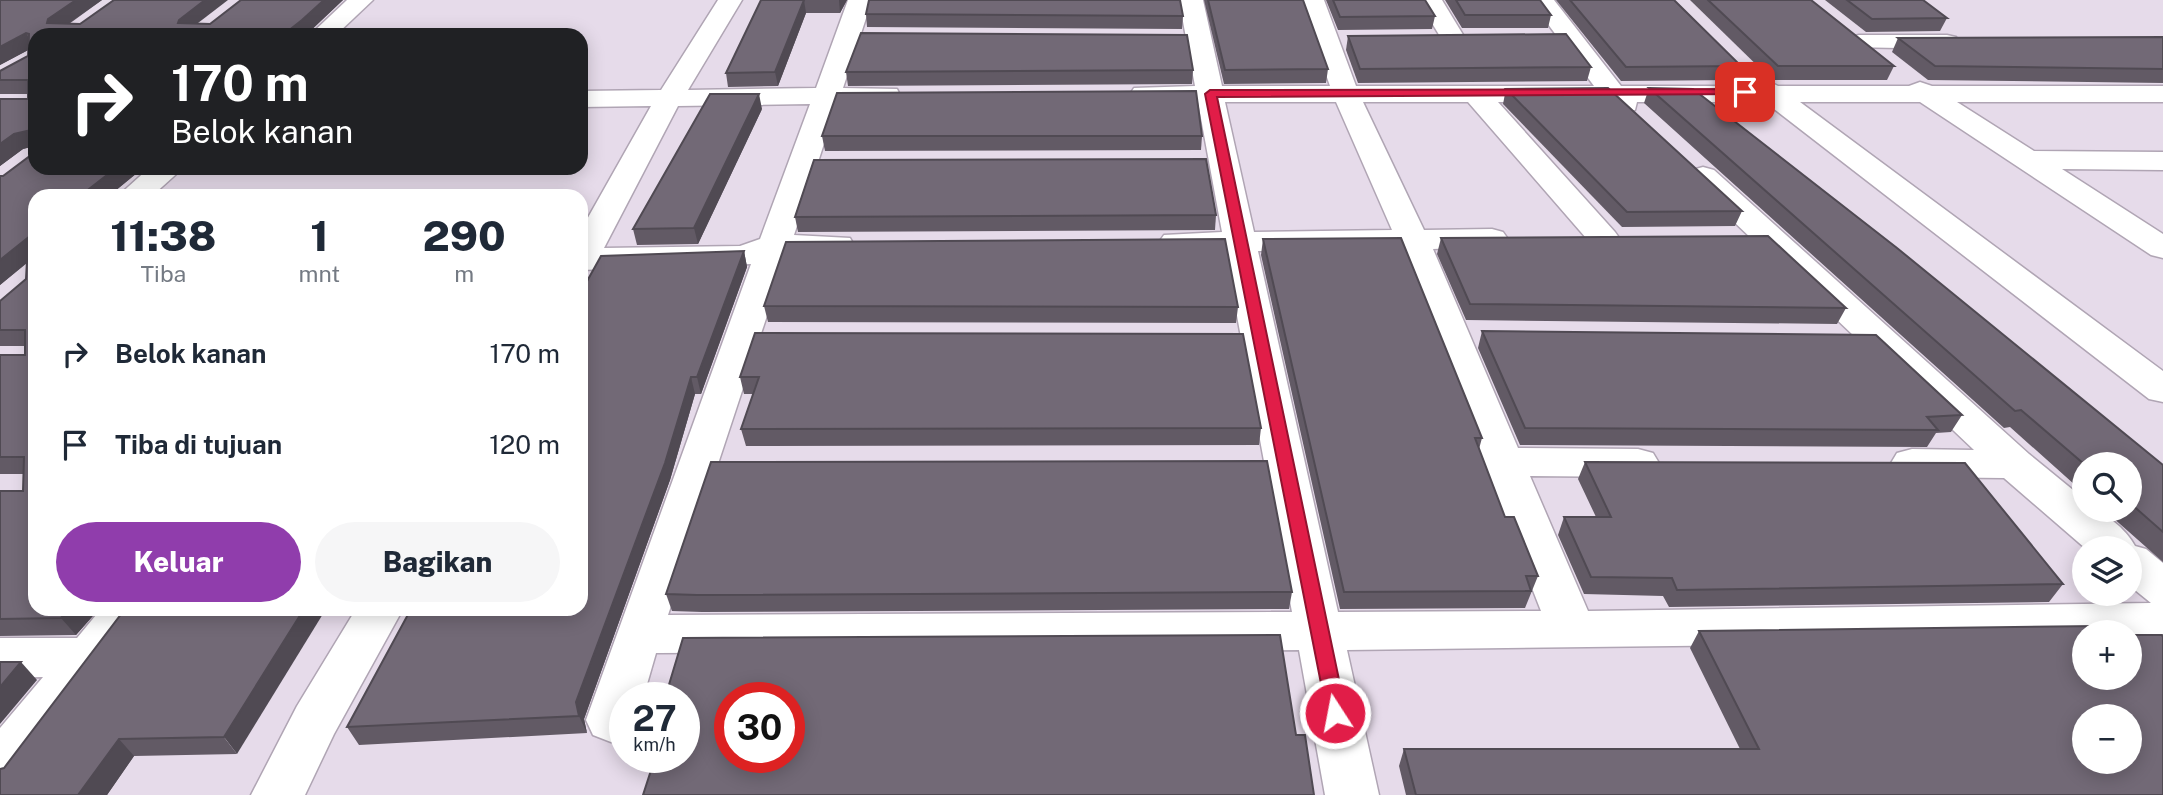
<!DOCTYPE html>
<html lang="id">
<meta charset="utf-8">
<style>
body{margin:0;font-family:"Public Sans",sans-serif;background:#f6f6f7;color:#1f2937;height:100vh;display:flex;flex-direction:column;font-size:26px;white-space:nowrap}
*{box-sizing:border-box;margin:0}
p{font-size:23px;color:#747a83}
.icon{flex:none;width:38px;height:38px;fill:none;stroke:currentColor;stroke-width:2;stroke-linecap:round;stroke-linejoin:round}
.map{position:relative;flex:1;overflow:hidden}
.details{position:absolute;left:28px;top:189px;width:560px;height:427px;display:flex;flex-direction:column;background:#fff;border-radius:21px;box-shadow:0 4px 18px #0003}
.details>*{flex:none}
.guide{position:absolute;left:28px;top:28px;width:560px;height:147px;border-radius:21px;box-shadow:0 4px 18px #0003;background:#202124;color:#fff;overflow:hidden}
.buttons{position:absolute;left:2072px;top:452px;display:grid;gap:14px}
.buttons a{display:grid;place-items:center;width:70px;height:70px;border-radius:50%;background:#fff;box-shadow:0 4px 18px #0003;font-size:35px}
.speed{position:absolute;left:609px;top:682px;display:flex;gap:14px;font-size:35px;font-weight:700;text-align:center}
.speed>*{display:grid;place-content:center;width:91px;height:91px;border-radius:50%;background:#fff;box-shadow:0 4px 18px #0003;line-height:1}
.speed small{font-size:18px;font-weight:400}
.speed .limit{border:10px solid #d22;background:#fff;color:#111}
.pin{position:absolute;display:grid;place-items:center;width:60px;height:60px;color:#fff;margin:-30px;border-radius:14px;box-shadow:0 4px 10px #0006}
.me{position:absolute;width:77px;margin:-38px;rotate:349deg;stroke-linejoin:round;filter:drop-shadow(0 0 5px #0008)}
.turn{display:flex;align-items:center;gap:24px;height:147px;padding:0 28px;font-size:32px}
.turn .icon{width:91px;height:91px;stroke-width:2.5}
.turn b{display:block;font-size:49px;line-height:60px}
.eta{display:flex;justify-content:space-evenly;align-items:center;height:119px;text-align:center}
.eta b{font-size:42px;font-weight:800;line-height:49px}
.button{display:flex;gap:14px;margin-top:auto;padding:14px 28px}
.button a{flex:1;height:80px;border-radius:42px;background:#903dac;color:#fff;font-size:28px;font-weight:800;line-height:80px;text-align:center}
.button a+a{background:#f6f6f7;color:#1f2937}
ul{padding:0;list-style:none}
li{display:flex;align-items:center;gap:21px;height:91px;padding:0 28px}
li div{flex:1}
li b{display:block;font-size:26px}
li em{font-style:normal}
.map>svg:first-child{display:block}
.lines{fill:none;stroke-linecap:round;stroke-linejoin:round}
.minor-casing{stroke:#b0a5b4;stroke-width:3}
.minor{fill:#fff;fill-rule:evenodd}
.wall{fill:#625a65}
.shaded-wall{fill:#504a53}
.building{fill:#726976;stroke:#504a53;stroke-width:2;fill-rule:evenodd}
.route{fill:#e11d48;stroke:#92132f;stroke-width:2}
</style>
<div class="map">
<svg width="2163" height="795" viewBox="0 0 2163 795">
<rect width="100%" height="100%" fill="#e6dbea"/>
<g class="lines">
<g class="minor-casing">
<g id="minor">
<path d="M347,0H373L336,35H310Z"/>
<path d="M718,0H742L688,90L816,88L848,0H872L843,88L897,89L900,95L897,101L837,104L794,235L850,238L854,245L850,252L787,255L668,615L1292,612L1225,251L1164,249L1159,242L1164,235L1222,232L1198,102L1134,100L1130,94L1134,88L1195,86L1179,0H1203L1222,86H1330L1300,0H1324L1356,86H1594L1530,0H1554L1621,86H1747L1751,79L1760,77L1778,86H1909L1920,82L1932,86H2163V102H1957L2034,151L2163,152V170L2062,169L2163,234V258L2151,255L1920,102H1800L2163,371V402L2149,399L1765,102H1637L1635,110C1622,113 1616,111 1607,102H1498L1615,232L1620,239L1615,246L1604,249L1593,246L1468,102H1363L1424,230L1492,229L1503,232L1508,239L1503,246L1433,249L1518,448L1638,449L1653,453L1659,463L1653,473L1638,477L1530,476L1588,611L2151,603L2130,586V548H2085L2004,478L1912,477L1897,473L1891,463L1897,453L1912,449L1974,450L1692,182L1688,176L1692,170L1703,167L1714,170L2029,454L2084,499V509C2103,509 2126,529 2135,546L2146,549L2163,563V640H2130V632H2084V641L1347,650L1379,795H1325L1299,650L656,653L643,698H625V737L611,742L593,735L586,720L751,264L581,270V230L651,106L581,107V91L661,90ZM1225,102H1336L1392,230L1254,232ZM810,104L760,239L740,246L604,248L678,106ZM1400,250L1541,611L1338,612L1258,251Z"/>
<path d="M1418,0H1442L1465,38L1462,43H1444Z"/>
<path d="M1859,35H1947L1956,37L1959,42L1956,47L1947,49L1850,47L1847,42L1850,37Z"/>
<path d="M149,168H183L152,196H118Z"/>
<path d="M101,609H151L19,783L0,790V728L43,677L0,678V638H77Z"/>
<path d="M356,609H403L334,734L305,795H251L297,706Z"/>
</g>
</g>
<use href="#minor" class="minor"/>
</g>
<g class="wall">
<path d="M0,0H102L69,24H210L241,0H343L306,35L33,258L35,609H99L76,635L0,636V491H23V474H0V355H25V346H0V301L26,279L27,263L0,285V176H3L31,155L30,147L23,149L0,166V99H28V94H0V71L28,56V50L0,65Z"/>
<path d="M761,0H847L840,13H806L778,86L728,87L726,73Z"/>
<path d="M1204,0H1303L1328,69L1326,83L1224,84Z"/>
<path d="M1326,0H1425L1435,16L1432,29L1338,30Z"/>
<path d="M1445,0H1540L1551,15L1548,28H1462Z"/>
<path d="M1556,0H1674L1741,66L1735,80L1621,81Z"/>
<path d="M1690,0H1811L1894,66L1887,80H1772Z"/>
<path d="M1825,0H1923L1947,18L1940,31L1866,32Z"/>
<path d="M866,14L1183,16L1182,29L867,27Z"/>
<path d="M1348,36L1591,67L1587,81L1358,83L1346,50Z"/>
<path d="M2163,37V83L1928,80L1892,52L1898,38Z"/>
<path d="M1193,70L1192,84L848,86L846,72Z"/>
<path d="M1649,88L2163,465V562L2103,509H2130V464H2084V493L2010,427L2004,428L1644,103Z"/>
<path d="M1506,89L1742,211L1735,226L1622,227L1503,104Z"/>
<path d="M762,109L698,244L637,245L633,229Z"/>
<path d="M822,136H1202L1201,150L825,151Z"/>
<path d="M1216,215L1215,230L798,232L795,217Z"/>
<path d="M1441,238L1846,308L1837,324L1466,320L1437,254Z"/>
<path d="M1263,239L1482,438L1479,449L1505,517L1538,576L1525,608L1340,609L1261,255Z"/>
<path d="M744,251L747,267L701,394H695L670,480L584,719L587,733L359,745L347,727Z"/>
<path d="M764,306L1238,307L1236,323L768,322Z"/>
<path d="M1482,331L1962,415L1951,432L1936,433L1927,447L1520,445L1478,348Z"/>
<path d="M755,333L1261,428L1259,445L746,446L741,429L753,394H744L740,377Z"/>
<path d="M1585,462L2063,584L2049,602L1669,607L1663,596L1584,594L1558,535L1564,517H1596L1578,479Z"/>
<path d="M1292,592L1289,609L702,612L672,611L666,594Z"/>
<path d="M125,609L237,754L134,756L107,795H0L4,768Z"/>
<path d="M1699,631L2084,677L2163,795H1406L1399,766L1404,749H1740L1690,648Z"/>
</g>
<g class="shaded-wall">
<path d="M76,0H102L55,33L47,23L48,19Z"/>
<path d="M205,0H228L185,33L178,23L179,20Z"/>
<path d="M324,0H343L306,35H283Z"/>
<path d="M804,0L806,13L778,86L775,72Z"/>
<path d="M839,0H847L840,13Z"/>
<path d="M26,33L34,47L0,65V47Z"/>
<path d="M759,94L762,109L698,244L694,228Z"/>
<path d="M27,131L35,146L23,149L0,166V144L14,134Z"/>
<path d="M116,168H143L109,196H80Z"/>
<path d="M35,232V256L0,285V260Z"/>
<path d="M744,251L747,267L701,394L697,377Z"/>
<path d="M691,377L695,394L670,480L584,719L587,733L579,716L576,702Z"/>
<path d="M69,609H99L76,635L61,618Z"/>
<path d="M304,609H326L237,754L224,737Z"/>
<path d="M21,662L37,680L0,724V687Z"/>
<path d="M119,739L134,756L107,795H78Z"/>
</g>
<g class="building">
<path d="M0,0H76L48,19L47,23L80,24L114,0H205L179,20L178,23L210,24L241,0H324L302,20L283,35H35V168H116L80,196H35V232L0,260V176H3L31,155L27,131L14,134L0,144V99H28V80H0V71L28,56L29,34L26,33L0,47Z"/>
<path d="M761,0H804L775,72L726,73Z"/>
<path d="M869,0H1180L1183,16L866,14Z"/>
<path d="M1208,0H1303L1328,69L1225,70Z"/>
<path d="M1333,0H1425L1435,16L1340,17Z"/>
<path d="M1456,0H1540L1551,15H1465Z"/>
<path d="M1570,0H1674L1741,66L1626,67Z"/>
<path d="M1708,0H1811L1894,66H1778Z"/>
<path d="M1847,0H1923L1947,18L1872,19Z"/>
<path d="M861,33L1187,35L1193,70L846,72Z"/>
<path d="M1566,34L1591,67L1360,69L1348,36Z"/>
<path d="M2163,37V69L1935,66L1898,38Z"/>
<path d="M1608,88L1742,211L1627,212L1506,89Z"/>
<path d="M1649,88L1693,89L1897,248L2163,465V532L2130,503V464H2084L2021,410L2015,411Z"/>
<path d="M1196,91L1202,136H822L837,93Z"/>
<path d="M710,94H759L694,228L633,229Z"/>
<path d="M1206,159L1216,215L795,217L814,160Z"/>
<path d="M1768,236L1846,308L1470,304L1441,238Z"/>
<path d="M1401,238L1482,438H1475L1505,517H1514L1538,576H1526L1531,591L1344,592L1263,239Z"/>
<path d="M1225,239L1238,307L764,306L786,242Z"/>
<path d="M744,251L697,377H691L665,463L576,702L579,716L347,727L411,609H581V292L601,256Z"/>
<path d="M30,258H35V609H69L61,618L0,619V491H23L24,457H0V355H25V330H0V301L26,279L27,261Z"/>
<path d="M1482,331L1876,335L1962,415L1927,417L1938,430L1525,428Z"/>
<path d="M755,333L1243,334L1261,428L741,429L759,377H740Z"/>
<path d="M1267,461L1292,592L697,595L666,594L711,462Z"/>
<path d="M1585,462L1965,463L2063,584L1677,590L1672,578L1591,577L1564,517H1611Z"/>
<path d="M125,609H304L224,737L119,739L78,795H0V769L4,768Z"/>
<path d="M2097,626L2101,632H2084V677H2130V635H2162L2163,637V795H1416L1404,749H1759L1699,631ZM2084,716H2130V761H2084Z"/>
<path d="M1280,635L1296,735H1305L1314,795H643L655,758H684V698H665L683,638ZM730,698H789V758H730Z"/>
<path d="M0,662H21L0,687Z"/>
</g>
<path class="route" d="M1745,89L1750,92L1748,94L1217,97L1346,713L1343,719L1335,722L1328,719L1205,94L1210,90Z"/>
</svg>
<div class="buttons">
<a><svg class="icon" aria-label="search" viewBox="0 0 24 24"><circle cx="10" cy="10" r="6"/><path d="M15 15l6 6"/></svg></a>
<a><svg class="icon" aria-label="layers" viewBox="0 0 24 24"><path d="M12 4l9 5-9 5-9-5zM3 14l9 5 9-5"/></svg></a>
<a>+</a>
<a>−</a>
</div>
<div class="speed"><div>27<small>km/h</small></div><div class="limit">30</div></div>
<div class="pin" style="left:1745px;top:92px;background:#d93025"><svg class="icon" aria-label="arrive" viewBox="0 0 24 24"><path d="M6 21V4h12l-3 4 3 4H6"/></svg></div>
<svg class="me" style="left:1335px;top:713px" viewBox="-20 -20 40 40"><circle r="17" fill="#e11d48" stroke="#fff" stroke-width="3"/><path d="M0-11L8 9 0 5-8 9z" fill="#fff"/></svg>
<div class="guide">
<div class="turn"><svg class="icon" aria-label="right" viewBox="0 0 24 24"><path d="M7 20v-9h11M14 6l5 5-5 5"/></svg><div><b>170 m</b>Belok kanan</div></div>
</div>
<section class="details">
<div class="eta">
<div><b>11:38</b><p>Tiba</p></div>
<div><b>1</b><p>mnt</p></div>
<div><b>290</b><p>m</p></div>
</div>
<ul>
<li><svg class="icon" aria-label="right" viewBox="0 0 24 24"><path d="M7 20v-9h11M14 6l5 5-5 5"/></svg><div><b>Belok kanan</b></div><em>170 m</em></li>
<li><svg class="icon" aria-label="arrive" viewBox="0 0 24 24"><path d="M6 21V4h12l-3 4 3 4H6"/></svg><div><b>Tiba di tujuan</b></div><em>120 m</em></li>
</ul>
<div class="button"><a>Keluar</a><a>Bagikan</a></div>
</section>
</div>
